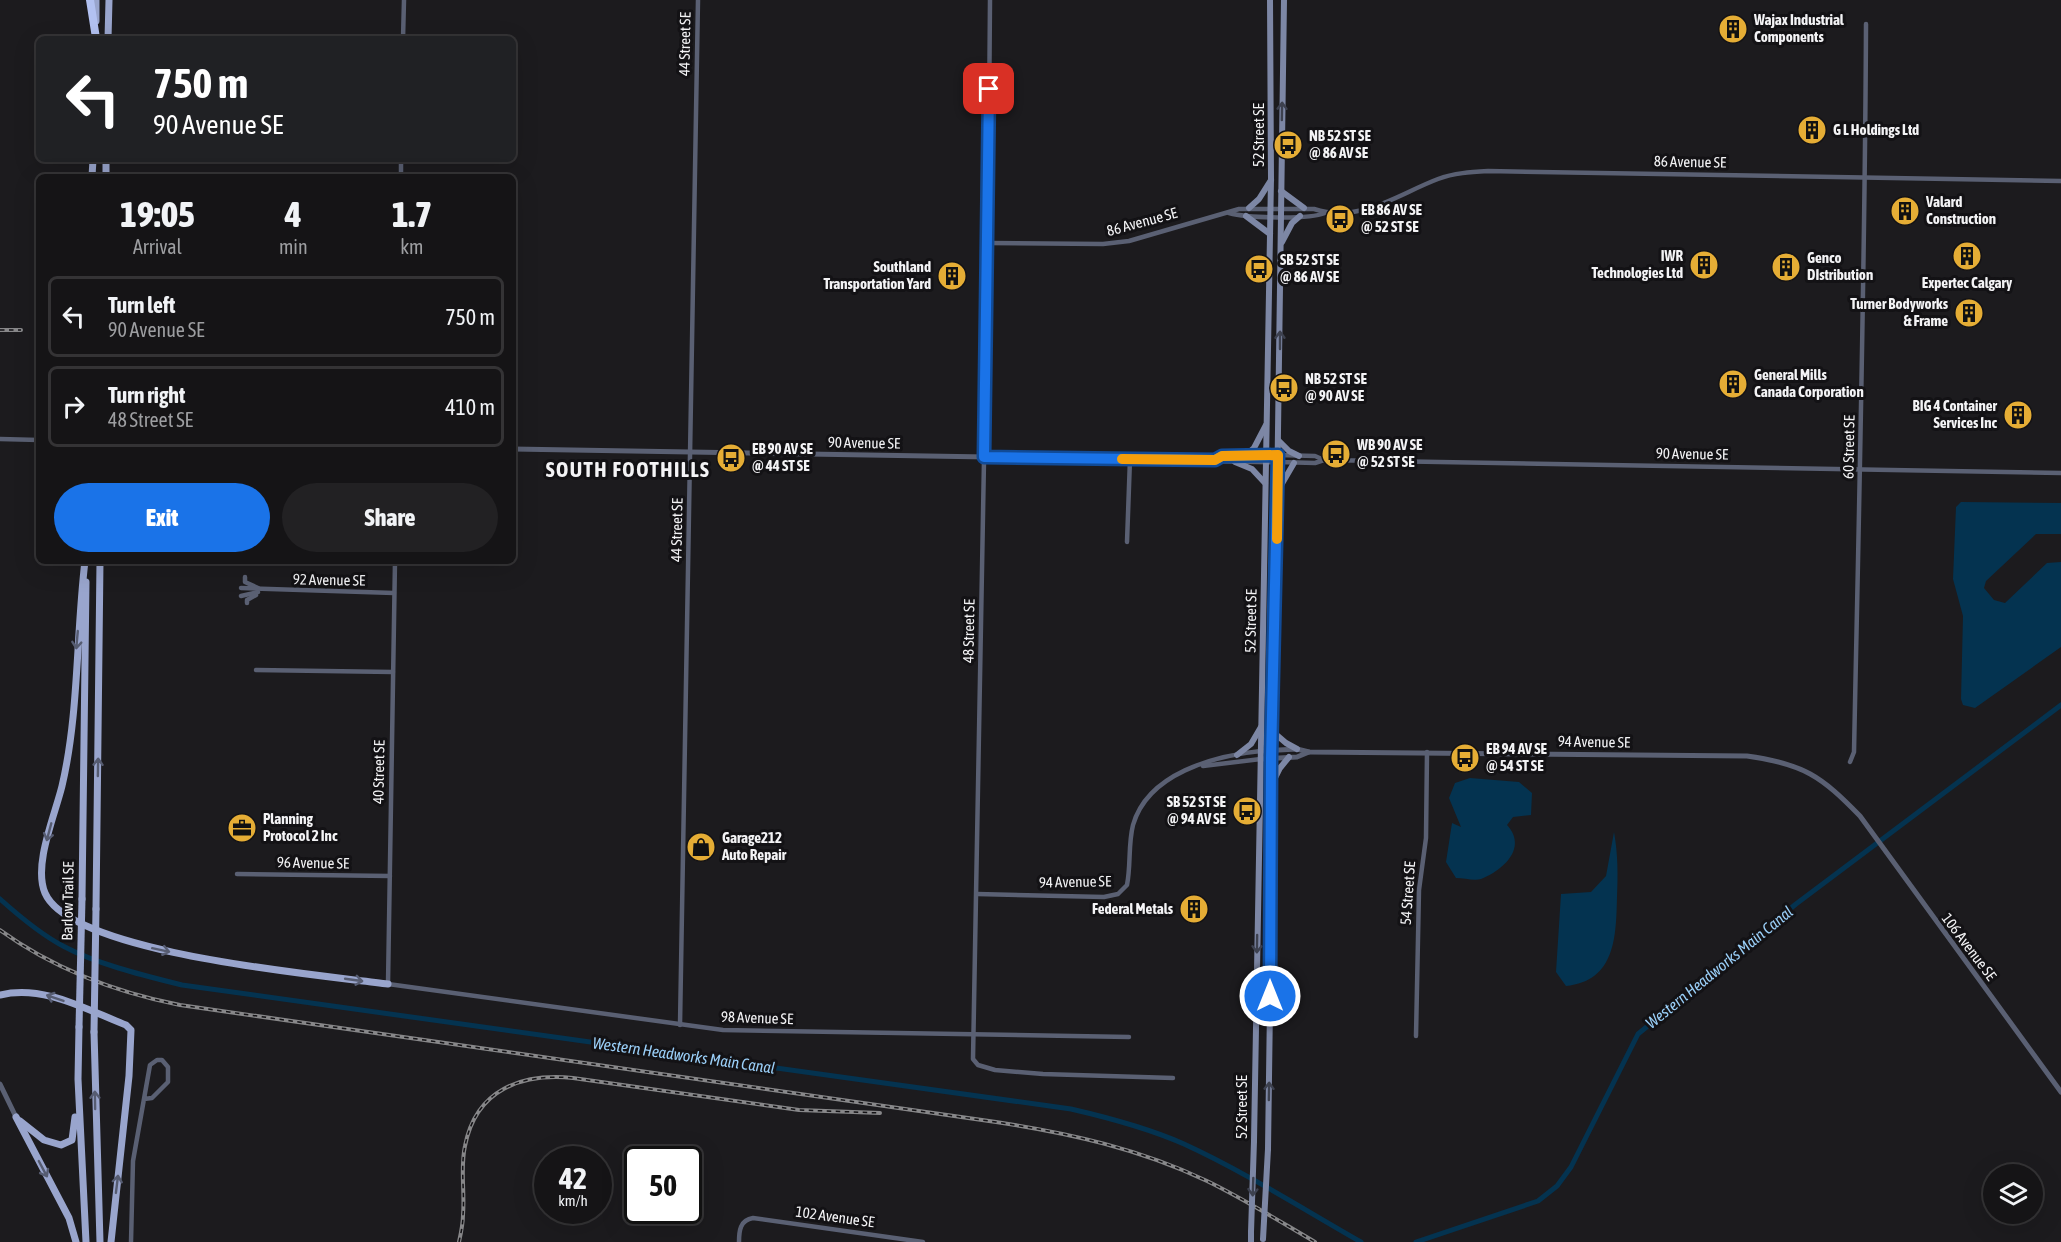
<!DOCTYPE html>
<style>
body{margin:0;font-family:"Asap Condensed",sans-serif;background:#222123;color:#f1f3f6;height:100vh;display:flex;flex-direction:column;font-size:22px;white-space:nowrap}
*{box-sizing:border-box;margin:0}
p{font-size:20px;color:#9d9ea1}
.icon{flex:none;width:33px;height:33px;fill:none;stroke:currentColor;stroke-width:2;stroke-linecap:round;stroke-linejoin:round}
.map{position:relative;flex:1;overflow:hidden}
.panel{position:absolute;left:36px;top:174px;width:480px;height:390px;display:flex;flex-direction:column;background:#151416;border-radius:9px;box-shadow:0 6px 24px #0002,0 0 0 2px #343335}
.panel>*{flex:none}
.banner{position:absolute;left:36px;top:36px;width:480px;height:126px;border-radius:9px;box-shadow:0 6px 24px #0002,0 0 0 2px #343335;background:#202124;color:#fff;overflow:hidden}
.buttons{position:absolute;left:1983px;top:1164px;display:grid;gap:12px}
.buttons a{display:grid;place-items:center;width:60px;height:60px;border-radius:50%;background:#151416;box-shadow:0 6px 24px #0002,0 0 0 2px #343335;font-size:30px}
.speed{position:absolute;left:534px;top:1146px;display:flex;gap:12px;font-size:30px;font-weight:700;text-align:center}
.speed>*{display:grid;place-content:center;width:78px;height:78px;border-radius:50%;background:#151416;box-shadow:0 6px 24px #0002,0 0 0 2px #343335;line-height:1}
.speed small{font-size:15px;font-weight:400}
.speed .limit{border:3px solid #111;border-radius:9px;background:#fff;color:#111}
.pin{position:absolute;display:grid;place-items:center;width:51px;height:51px;color:#fff;margin:-26px;border-radius:12px;box-shadow:0 3px 9px #0006}
.me{position:absolute;width:66px;margin:-33px;rotate:0deg;stroke-linejoin:round;filter:drop-shadow(0 0 4px #0008)}
.turn{display:flex;align-items:center;gap:21px;height:126px;padding:0 18px;font-size:27px}
.turn .icon{width:78px;height:78px;stroke-width:2.5}
.turn b{display:block;font-size:42px;line-height:51px}
.eta{display:flex;justify-content:space-evenly;align-items:center;height:102px;text-align:center}
.eta b{font-size:36px;font-weight:800;line-height:42px}
.primary-button{display:flex;gap:12px;margin-top:auto;padding:12px 18px}
.primary-button a{flex:1;height:69px;border-radius:36px;background:#1a73e8;color:#fff;font-size:24px;font-weight:800;line-height:69px;text-align:center}
.primary-button a+a{background:#222123;color:#f1f3f6}
ul{padding:0;list-style:none}
li{display:flex;align-items:center;gap:18px;height:81px;margin:0 12px 9px;padding:0 6px;border:3px solid #343335;border-radius:9px}
li div{flex:1}
li b{display:block;font-size:22px}
li em{font-style:normal}
.map>svg:first-child{display:block}
.water{fill:#043350}
.lines{fill:none;stroke-linecap:round;stroke-linejoin:round}
.canal{stroke:#043350;stroke-width:5}
.minor{stroke:#5a6073;stroke-width:4.5}
.tertiary{stroke:#5a6073;stroke-width:5}
.secondary{stroke:#7d87a5;stroke-width:6}
.primary{stroke:#99a5cd;stroke-width:7}
.motorway{stroke:#b2c1f1;stroke-width:8}
.rail-casing{stroke:#878789;stroke-width:4}
.rail{stroke:#131215;stroke-width:1.5;stroke-dasharray:4.5;stroke-linecap:butt}
.secondary-bridge{stroke:#7d87a5;stroke-width:6}
.primary-bridge{stroke:#99a5cd;stroke-width:7}
.oneway{stroke:#3d414f}
.oneway2{stroke:#565c71}
.route-casing{stroke:#114b97;stroke-width:15}
.route{stroke:#1a73e8;stroke-width:10}
.slow{stroke:#f59e0b;stroke-width:10}
.labels{text-anchor:middle;stroke-width:6;stroke-linejoin:round;paint-order:stroke}
.poi-label{font-size:15px;font-weight:bold;fill:#f3f3f5;stroke:#131215;text-anchor:start}
.street-label{font-size:15px;fill:#f3f3f5;stroke:#131215}
.water-label{font-size:16px;font-style:italic;fill:#9acff8;stroke:#131215}
.district-label{font-size:21px;font-weight:bold;letter-spacing:1.5px;fill:#f3f3f5;stroke:#131215}
</style>
<div class="map">
<svg width="2061" height="1242" viewBox="0 0 2061 1242">
<rect width="100%" height="100%" fill="#1c1b1e"/>
<g class="water">
<path d="M1961,502L2061,503V534H2036L1986,581L1984,588L1994,600L2005,603L2047,563L2061,562V647L1975,708L1963,705L1961,699L1963,616L1953,579L1956,507Z"/>
<path d="M1470,778L1519,782L1532,793L1531,815L1513,817L1507,825C1528,848 1503,870 1481,879C1474,881 1464,878 1456,878L1446,862L1452,823L1461,827L1449,798L1455,783Z"/>
<path d="M1614,832C1618,854 1618,875 1617,897C1616,936 1616,981 1566,986L1556,972L1561,894L1591,892L1606,876Z"/>
</g>
<g class="lines">
<g class="canal">
<path d="M0,899C19,916 40,934 63,946C96,964 146,976 182,985L1071,1109C1110,1118 1148,1128 1184,1144C1245,1172 1303,1209 1361,1242"/>
<path d="M1416,1242L1538,1201L1557,1186L1571,1167L1638,1034L1796,904L2061,705"/>
</g>
<g class="minor">
<path d="M990,0L988,243L973,1059L978,1065L995,1070L1043,1074L1173,1078"/>
<path d="M403,39L404,0"/>
<path d="M401,177V159"/>
<path d="M1229,213C1248,218 1308,220 1325,213"/>
<path d="M988,243L1103,244L1129,241L1239,209H1314C1360,224 1398,194 1438,179C1454,173 1471,172 1488,171L2061,181"/>
<path d="M0,439L39,440"/>
<path d="M1278,455L1315,456L1324,460L2061,473"/>
<path d="M1278,462L1315,463L1324,460"/>
<path d="M1127,542L1130,459"/>
<path d="M395,561L388,984L723,1030L1129,1037"/>
<path d="M245,577V582L258,588"/>
<path d="M241,588L394,593"/>
<path d="M241,596L258,592"/>
<path d="M247,603V600L256,595"/>
<path d="M256,670L393,672"/>
<path d="M1850,762L1854,752C1859,509 1865,267 1866,24"/>
<path d="M1203,766L1261,759"/>
<path d="M237,874L390,876"/>
<path d="M977,894L1104,897L1118,894L1127,885C1131,865 1128,845 1133,825C1148,773 1214,756 1261,751"/>
<path d="M680,1025L698,0"/>
<path d="M1416,1036L1419,890L1426,838L1427,752"/>
<path d="M131,1242L133,1161L150,1065L157,1060H162L168,1067V1082L152,1098L144,1099"/>
<path d="M739,1242C739,1231 740,1220 753,1218L923,1242"/>
</g>
<g class="tertiary">
<path d="M513,449L1278,462"/>
<path d="M1215,460L1222,456L1278,455"/>
<path d="M1261,751L1297,749L1309,752L1747,756C1804,764 1821,776 1860,816L2061,1092"/>
<path d="M1261,759L1297,757L1309,752"/>
<path d="M0,1084L16,1117"/>
</g>
<g class="secondary">
<path d="M1281,191L1304,208"/>
<path d="M1249,208L1259,199L1271,180"/>
<path d="M1246,216L1270,234"/>
<path d="M1282,242L1292,223L1300,216"/>
<path d="M1279,441L1289,451L1299,456"/>
<path d="M1246,455L1254,448L1266,425"/>
<path d="M1235,462L1252,469L1265,483"/>
<path d="M1280,487L1294,463"/>
<path d="M1272,731L1286,743L1297,749"/>
<path d="M1237,755L1251,744L1261,727"/>
<path d="M1273,782L1280,768L1289,757"/>
<path d="M1254,1141L1271,179L1270,0"/>
<path d="M1268,1149L1284,0"/>
<path d="M1251,1242V1232"/>
</g>
<g class="primary">
<path d="M96,21V0"/>
<path d="M108,39L109,0"/>
<path d="M92,177L93,159"/>
<path d="M106,177V159"/>
<path d="M85,561C76,635 79,714 62,786C55,815 33,865 45,893C71,954 322,975 388,984"/>
<path d="M82,899L86,582"/>
<path d="M96,909L100,561"/>
<path d="M0,995C43,984 87,1010 126,1025L131,1030L129,1076L111,1242"/>
<path d="M79,1027L78,1079L86,1242"/>
<path d="M94,1032L100,1242"/>
<path d="M16,1117L69,1218L76,1242"/>
<path d="M20,1121L44,1140L61,1145L72,1140L75,1117"/>
</g>
<path class="motorway" d="M90,0L96,38"/>
<g class="rail-casing">
<g id="rail">
<path d="M0,330H21"/>
<path d="M0,930C54,969 115,992 180,1005L996,1122C1069,1133 1140,1149 1207,1181C1244,1199 1279,1221 1315,1242"/>
<path d="M459,1242C461,1233 463,1224 463,1215C465,1192 460,1168 465,1146C476,1089 522,1073 573,1078L799,1110L880,1113"/>
</g>
</g>
<use href="#rail" class="rail"/>
<g class="secondary-bridge">
<path d="M1251,1232L1254,1141"/>
<path d="M1263,1239L1268,1149"/>
</g>
<g class="primary-bridge">
<path d="M79,1027L82,899"/>
<path d="M94,1032L96,909"/>
</g>
</g>
<defs><path id="oneway-shaft" d="M-6 0H5M1.5-3L5.5 0L1.5 3" fill="none" stroke-width="1.6" stroke-linecap="round" stroke-linejoin="round" transform="scale(1.5)"/></defs>
<g class="oneway">
<use href="#oneway-shaft" transform="translate(1282 111) rotate(-89)"/>
<use href="#oneway-shaft" transform="translate(1280 340) rotate(-90)"/>
<use href="#oneway-shaft" transform="translate(1257 944) rotate(91)"/>
<use href="#oneway-shaft" transform="translate(1269 1091) rotate(-89)"/>
<use href="#oneway-shaft" transform="translate(1253 1187) rotate(92)"/>
</g>
<g class="oneway2">
<use href="#oneway-shaft" transform="translate(77 640) rotate(95)"/>
<use href="#oneway-shaft" transform="translate(98 767) rotate(-89)"/>
<use href="#oneway-shaft" transform="translate(49 832) rotate(105)"/>
<use href="#oneway-shaft" transform="translate(161 950) rotate(12)"/>
<use href="#oneway-shaft" transform="translate(354 980) rotate(8)"/>
<use href="#oneway-shaft" transform="translate(55 998) rotate(-161)"/>
<use href="#oneway-shaft" transform="translate(95 1100) rotate(-91)"/>
<use href="#oneway-shaft" transform="translate(43 1169) rotate(62)"/>
<use href="#oneway-shaft" transform="translate(117 1184) rotate(-83)"/>
</g>
<g class="lines">
<g class="route-casing">
<path id="route" d="M989,89L984,457L1215,460L1222,456L1278,455L1271,758L1270,996"/>
</g>
<use href="#route" class="route"/>
<path class="slow" d="M1122,459L1215,460L1222,456L1278,455L1277,539"/>
</g>
<defs>
<g id="building-disc" transform="scale(1.5)"><circle r="9.5" fill="#e5ad35" stroke="#131215"/><path d="M-4-6H4V6H1V3H-1V6H-4ZM-2.5-4.3h1.7v1.8h-1.7ZM.8-4.3h1.7v1.8H.8ZM-2.5-1h1.7V.8h-1.7ZM.8-1h1.7V.8H.8Z" fill="#111"/></g>
<g id="bus-disc" transform="scale(1.5)"><circle r="9.5" fill="#e5ad35" stroke="#131215"/><path d="M-5-6H5V4H4V6H2V4H-2V6H-4V4H-5ZM-3.5-4V0h7V-4ZM-3.5 1.2v1.5H-2V1.2ZM2 1.2v1.5H3.5V1.2Z" fill="#111"/></g>
<g id="office-disc" transform="scale(1.5)"><circle r="9.5" fill="#e5ad35" stroke="#131215"/><path d="M-6-3h4V-5.5h4V-3h4V5H-6ZM-1-4.5V-3h2v-1.5ZM-6 0V1H6V0Z" fill="#111"/></g>
<g id="shop-disc" transform="scale(1.5)"><circle r="9.5" fill="#e5ad35" stroke="#131215"/><path d="M-5-2.5h2.3a2.7 3.5 0 0 1 5.4 0H5L5.5 6h-11ZM-1.5-2.5h3a1.5 2.3 0 0 0-3 0Z" fill="#111"/></g>
</defs>
<g fill-rule="evenodd">
<use href="#building-disc" x="1733" y="29"/>
<use href="#building-disc" x="1812" y="130"/>
<use href="#bus-disc" x="1288" y="145"/>
<use href="#building-disc" x="1905" y="211"/>
<use href="#bus-disc" x="1340" y="219"/>
<use href="#building-disc" x="1967" y="256"/>
<use href="#building-disc" x="1704" y="265"/>
<use href="#building-disc" x="1786" y="267"/>
<use href="#bus-disc" x="1259" y="269"/>
<use href="#building-disc" x="952" y="276"/>
<use href="#building-disc" x="1969" y="313"/>
<use href="#building-disc" x="1733" y="384"/>
<use href="#bus-disc" x="1284" y="388"/>
<use href="#building-disc" x="2018" y="415"/>
<use href="#bus-disc" x="1336" y="454"/>
<use href="#bus-disc" x="731" y="458"/>
<use href="#bus-disc" x="1465" y="758"/>
<use href="#bus-disc" x="1247" y="811"/>
<use href="#office-disc" x="242" y="828"/>
<use href="#shop-disc" x="701" y="847"/>
<use href="#building-disc" x="1194" y="909"/>
</g>
<g class="labels">
<g class="poi-label">
<text x="1754" y="25">Wajax Industrial<tspan x="1754" dy="17">Components</tspan></text>
<text x="1833" y="135">G L Holdings Ltd</text>
<text x="1309" y="141">NB 52 ST SE<tspan x="1309" dy="17">@ 86 AV SE</tspan></text>
<text x="1926" y="207">Valard<tspan x="1926" dy="17">Construction</tspan></text>
<text x="1361" y="215">EB 86 AV SE<tspan x="1361" dy="17">@ 52 ST SE</tspan></text>
<text x="1683" y="261" text-anchor="end">IWR<tspan x="1683" dy="17">Technologies Ltd</tspan></text>
<text x="1807" y="263">Genco<tspan x="1807" dy="17">DIstribution</tspan></text>
<text x="1280" y="265">SB 52 ST SE<tspan x="1280" dy="17">@ 86 AV SE</tspan></text>
<text x="931" y="272" text-anchor="end">Southland<tspan x="931" dy="17">Transportation Yard</tspan></text>
<text x="1967" y="288" text-anchor="middle">Expertec Calgary</text>
<text x="1948" y="309" text-anchor="end">Turner Bodyworks<tspan x="1948" dy="17">&amp; Frame</tspan></text>
<text x="1754" y="380">General Mills<tspan x="1754" dy="17">Canada Corporation</tspan></text>
<text x="1305" y="384">NB 52 ST SE<tspan x="1305" dy="17">@ 90 AV SE</tspan></text>
<text x="1997" y="411" text-anchor="end">BIG 4 Container<tspan x="1997" dy="17">Services Inc</tspan></text>
<text x="1357" y="450">WB 90 AV SE<tspan x="1357" dy="17">@ 52 ST SE</tspan></text>
<text x="752" y="454">EB 90 AV SE<tspan x="752" dy="17">@ 44 ST SE</tspan></text>
<text x="1486" y="754">EB 94 AV SE<tspan x="1486" dy="17">@ 54 ST SE</tspan></text>
<text x="1226" y="807" text-anchor="end">SB 52 ST SE<tspan x="1226" dy="17">@ 94 AV SE</tspan></text>
<text x="263" y="824">Planning<tspan x="263" dy="17">Protocol 2 Inc</tspan></text>
<text x="722" y="843">Garage212<tspan x="722" dy="17">Auto Repair</tspan></text>
<text x="1173" y="914" text-anchor="end">Federal Metals</text>
</g>
<g class="street-label">
<text transform="translate(685 44) rotate(-89)" y="5">44 Street SE</text>
<text transform="translate(1259 135) rotate(-90)" y="5">52 Street SE</text>
<text transform="translate(1690 162) rotate(1)" y="5">86 Avenue SE</text>
<text transform="translate(1142 222) rotate(-15)" y="5">86 Avenue SE</text>
<text transform="translate(864 443) rotate(1)" y="5">90 Avenue SE</text>
<text transform="translate(1849 447) rotate(-89)" y="5">60 Street SE</text>
<text transform="translate(1692 454) rotate(1)" y="5">90 Avenue SE</text>
<text transform="translate(677 530) rotate(-89)" y="5">44 Street SE</text>
<text transform="translate(329 580) rotate(1)" y="5">92 Avenue SE</text>
<text transform="translate(1251 621) rotate(-89)" y="5">52 Street SE</text>
<text transform="translate(969 631) rotate(-89)" y="5">48 Street SE</text>
<text transform="translate(1594 742) rotate(1)" y="5">94 Avenue SE</text>
<text transform="translate(379 772) rotate(-89)" y="5">40 Street SE</text>
<text transform="translate(313 863) rotate(1)" y="5">96 Avenue SE</text>
<text transform="translate(1075 882) rotate(-1)" y="5">94 Avenue SE</text>
<text transform="translate(1408 893) rotate(-86)" y="5">54 Street SE</text>
<text transform="translate(68 901) rotate(-89)" y="5">Barlow Trail SE</text>
<text transform="translate(1969 947) rotate(53)" y="5">106 Avenue SE</text>
<text transform="translate(757 1018) rotate(2)" y="5">98 Avenue SE</text>
<text transform="translate(1242 1107) rotate(-90)" y="5">52 Street SE</text>
<text transform="translate(835 1217) rotate(8)" y="5">102 Avenue SE</text>
</g>
<g class="water-label">
<text transform="translate(1719 967) rotate(-39)" y="6">Western Headworks Main Canal</text>
<text transform="translate(684 1055) rotate(8)" y="6">Western Headworks Main Canal</text>
</g>
<g class="district-label">
<text x="628" y="477">SOUTH FOOTHILLS</text>
</g>
</g>
</svg>
<div class="buttons">
<a><svg class="icon" aria-label="layers" viewBox="0 0 24 24"><path d="M12 4l9 5-9 5-9-5zM3 14l9 5 9-5"/></svg></a>
</div>
<div class="speed"><div>42<small>km/h</small></div><div class="limit">50</div></div>
<div class="pin" style="left:989px;top:89px;background:#d93025"><svg class="icon" aria-label="arrive" viewBox="0 0 24 24"><path d="M6 21V4h12l-3 4 3 4H6"/></svg></div>
<svg class="me" style="left:1270px;top:996px" viewBox="-20 -20 40 40"><circle r="17" fill="#1a73e8" stroke="#fff" stroke-width="3"/><path d="M0-11L8 9 0 5-8 9z" fill="#fff"/></svg>
<div class="banner">
<div class="turn"><svg class="icon" aria-label="left" viewBox="0 0 24 24"><path d="M17 20v-9H6M10 6l-5 5 5 5"/></svg><div><b>750 m</b>90 Avenue SE</div></div>
</div>
<section class="panel">
<div class="eta">
<div><b>19:05</b><p>Arrival</p></div>
<div><b>4</b><p>min</p></div>
<div><b>1.7</b><p>km</p></div>
</div>
<ul>
<li><svg class="icon" aria-label="left" viewBox="0 0 24 24"><path d="M17 20v-9H6M10 6l-5 5 5 5"/></svg><div><b>Turn left</b><p>90 Avenue SE</p></div><em>750 m</em></li>
<li><svg class="icon" aria-label="right" viewBox="0 0 24 24"><path d="M7 20v-9h11M14 6l5 5-5 5"/></svg><div><b>Turn right</b><p>48 Street SE</p></div><em>410 m</em></li>
</ul>
<div class="primary-button"><a>Exit</a><a>Share</a></div>
</section>
</div>
